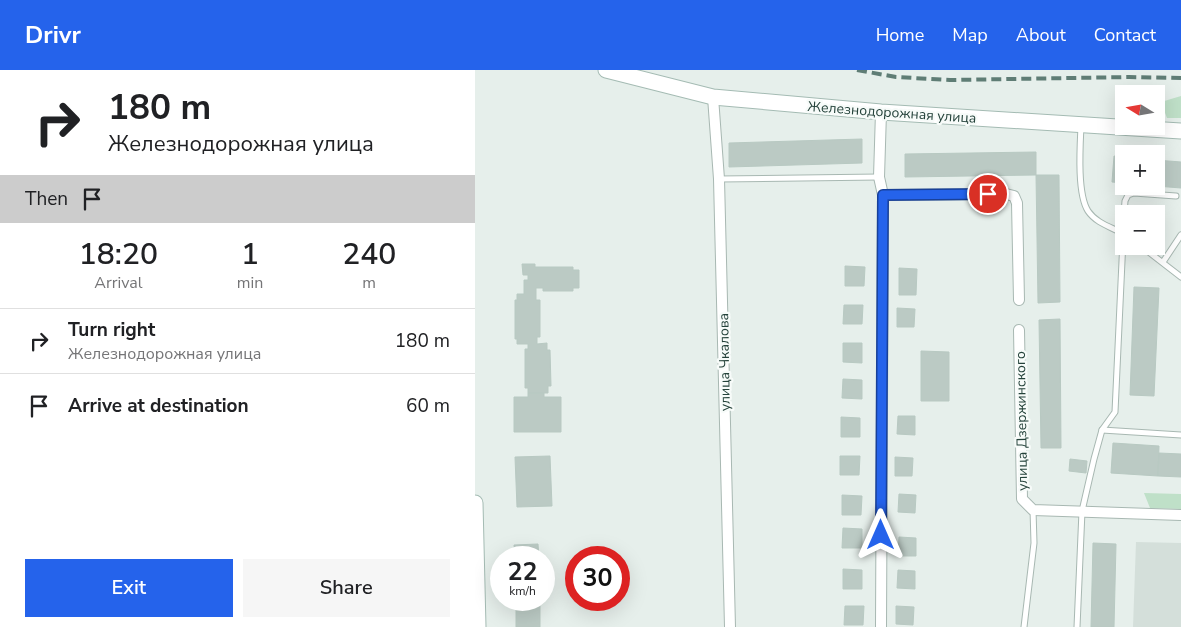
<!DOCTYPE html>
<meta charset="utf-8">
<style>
body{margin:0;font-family:"Nunito Sans",sans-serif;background:#f6f6f6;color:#202124;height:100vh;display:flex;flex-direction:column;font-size:19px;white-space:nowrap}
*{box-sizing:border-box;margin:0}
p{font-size:16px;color:#757577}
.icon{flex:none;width:28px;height:28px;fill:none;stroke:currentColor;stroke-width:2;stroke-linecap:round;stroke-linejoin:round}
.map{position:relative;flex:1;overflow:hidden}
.side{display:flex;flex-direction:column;background:#fff;width:475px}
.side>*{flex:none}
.banner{background:#fff;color:#202124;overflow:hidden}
.needle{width:32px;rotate:281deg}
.tools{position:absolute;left:640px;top:15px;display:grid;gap:10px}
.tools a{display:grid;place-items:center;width:50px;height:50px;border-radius:0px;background:#fff;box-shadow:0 5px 20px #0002;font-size:25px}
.speed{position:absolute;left:15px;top:476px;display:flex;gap:10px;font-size:25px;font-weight:700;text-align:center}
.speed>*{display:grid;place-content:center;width:65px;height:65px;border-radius:50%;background:#fff;box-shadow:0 5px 20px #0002;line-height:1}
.speed small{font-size:12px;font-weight:400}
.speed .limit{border:8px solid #d22;background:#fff;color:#111}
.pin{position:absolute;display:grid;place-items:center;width:42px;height:42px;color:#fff;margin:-21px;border:2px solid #fff;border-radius:50%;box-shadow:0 1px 5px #0007}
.me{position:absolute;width:55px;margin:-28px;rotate:0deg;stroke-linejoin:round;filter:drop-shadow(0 0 4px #0008)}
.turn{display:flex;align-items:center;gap:18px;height:105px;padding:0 25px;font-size:22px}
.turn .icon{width:65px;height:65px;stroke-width:2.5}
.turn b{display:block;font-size:35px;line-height:42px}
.then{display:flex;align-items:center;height:48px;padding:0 25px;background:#0003;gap:10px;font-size:19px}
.eta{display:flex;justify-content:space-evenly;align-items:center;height:85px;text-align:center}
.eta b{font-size:30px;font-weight:600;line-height:35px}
.action{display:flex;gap:10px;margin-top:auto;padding:10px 25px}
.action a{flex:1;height:58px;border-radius:0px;background:#2563eb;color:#fff;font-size:20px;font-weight:600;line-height:58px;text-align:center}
.action a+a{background:#f6f6f6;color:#202124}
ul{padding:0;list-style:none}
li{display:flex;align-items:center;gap:15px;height:65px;padding:0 25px;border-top:1px solid #e0e0e0}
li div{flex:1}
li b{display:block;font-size:19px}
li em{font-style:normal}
header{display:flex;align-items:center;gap:30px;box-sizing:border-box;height:70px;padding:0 25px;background:#2563eb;color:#fff}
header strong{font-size:24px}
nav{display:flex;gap:28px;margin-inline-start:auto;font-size:18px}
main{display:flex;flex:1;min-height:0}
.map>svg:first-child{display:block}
.built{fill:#d4dfda}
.green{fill:#bfe0c8}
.building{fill:#bbcac4;stroke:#b8c9c2}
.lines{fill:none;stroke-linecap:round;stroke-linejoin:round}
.lane-casing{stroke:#a8b8b2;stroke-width:7}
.street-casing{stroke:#a8b8b2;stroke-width:12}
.secondary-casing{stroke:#a4bbb3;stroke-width:17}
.lane{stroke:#fff;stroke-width:5}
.street{stroke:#fff;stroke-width:10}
.secondary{stroke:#fff;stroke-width:15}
.rail{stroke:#5f7d75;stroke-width:4;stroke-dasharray:10 5;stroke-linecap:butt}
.route-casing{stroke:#184099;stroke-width:12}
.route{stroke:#2563eb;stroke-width:9}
.labels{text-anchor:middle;stroke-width:4.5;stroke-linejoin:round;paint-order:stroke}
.street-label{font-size:14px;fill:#24423a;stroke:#f7fbf9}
</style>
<header>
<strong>Drivr</strong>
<nav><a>Home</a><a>Map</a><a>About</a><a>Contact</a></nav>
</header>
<main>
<section class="side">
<div class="banner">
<div class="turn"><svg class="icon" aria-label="right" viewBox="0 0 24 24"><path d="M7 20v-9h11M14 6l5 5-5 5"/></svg><div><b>180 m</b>Железнодорожная улица</div></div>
<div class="then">Then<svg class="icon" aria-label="arrive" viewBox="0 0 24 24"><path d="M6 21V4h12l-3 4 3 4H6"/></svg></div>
</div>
<div class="eta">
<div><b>18:20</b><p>Arrival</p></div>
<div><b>1</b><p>min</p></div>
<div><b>240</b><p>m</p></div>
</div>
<ul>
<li><svg class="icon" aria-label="right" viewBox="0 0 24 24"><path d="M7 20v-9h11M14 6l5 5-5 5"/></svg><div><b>Turn right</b><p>Железнодорожная улица</p></div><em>180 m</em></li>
<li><svg class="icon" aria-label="arrive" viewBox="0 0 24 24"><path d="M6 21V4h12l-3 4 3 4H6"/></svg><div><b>Arrive at destination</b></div><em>60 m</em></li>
</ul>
<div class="action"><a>Exit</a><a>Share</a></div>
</section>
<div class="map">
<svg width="706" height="557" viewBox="0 0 706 557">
<rect width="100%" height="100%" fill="#e6efeb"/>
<path class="built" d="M661,472L706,473V557H658Z"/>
<g class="green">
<path d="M706,26V48H692L686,32Z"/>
<path d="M669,423L706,424V439L675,438Z"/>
</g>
<g class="building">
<path d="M387,69V93L254,97V73Z"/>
<path d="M561,82V105L430,107V84Z"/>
<path d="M639,86L649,87V113L637,112Z"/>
<path d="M681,90L706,92V118L681,116Z"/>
<path d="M561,105H584L585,232L563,233Z"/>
<path d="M47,194H60V197H98V200H104V218H98V221H68V218H61V230H65V267H62V274L72,273V280H75L76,316H73V323H53V318H50V279H53V274H42V269H40V230H42V224H49V210H53V205H48Z"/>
<path d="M370,196L390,197L389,216H370Z"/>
<path d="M424,198L442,199L441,225H424Z"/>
<path d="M659,217L684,218L679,326L655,325Z"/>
<path d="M369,235H388L387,254H368Z"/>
<path d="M422,238L440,239L439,257H422Z"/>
<path d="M585,249L586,378H566L564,250Z"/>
<path d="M368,273H387V293L368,292Z"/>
<path d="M446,281L474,282V331H446Z"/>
<path d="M368,309L387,310V329L367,328Z"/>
<path d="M53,323H69V327H86V362H39V327H53Z"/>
<path d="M423,346H440V365L422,364Z"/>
<path d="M366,347L385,348V367H366Z"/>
<path d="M638,373L684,376L683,406L636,403Z"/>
<path d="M684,383L706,384V407L683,406Z"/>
<path d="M75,386L77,436L42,437L40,387Z"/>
<path d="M365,386H385L384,405H365Z"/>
<path d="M420,387L438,388L437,406H420Z"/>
<path d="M595,389L612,391L611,403L594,401Z"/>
<path d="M424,424L441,425L440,443L423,442Z"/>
<path d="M367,425L387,426L386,445H367Z"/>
<path d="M368,458L387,459V478H367Z"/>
<path d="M424,467L441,468V486H423Z"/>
<path d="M618,473L641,474L639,557H616Z"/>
<path d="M63,474L64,488H40L39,475Z"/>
<path d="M368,499L387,500V519H368Z"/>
<path d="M423,500L440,501V519L422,518Z"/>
<rect x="41" y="530" width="24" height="27"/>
<path d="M370,536H389L388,555H369Z"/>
<path d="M421,536L439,537L438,555L421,554Z"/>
</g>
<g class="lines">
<g class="lane-casing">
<g id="lane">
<path d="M606,56C605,77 602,124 613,141C621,153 636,157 649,164"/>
<path d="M244,109L404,107"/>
<path d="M649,144L650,131L653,125L659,123L701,126"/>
<path d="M666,176L706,207"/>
<path d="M688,192L706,165"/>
<path d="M627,360L706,365"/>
<path d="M549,557L559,473L558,440"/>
<path d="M602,557L607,441L619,389L627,360L640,342L649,148"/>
</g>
</g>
<g class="street-casing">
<g id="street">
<path d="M238,27L244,109L255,557"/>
<path d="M408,125L531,124L539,126L542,133L544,230"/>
<path d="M544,260L547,429L558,440L706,445"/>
<path d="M406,557L408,125L404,107L406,42"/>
</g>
</g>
<g class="secondary-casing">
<g id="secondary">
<path d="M131,0L238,27L406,42L706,61"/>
<path d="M0,433L3,557"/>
</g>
</g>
<use href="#lane" class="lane"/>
<use href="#street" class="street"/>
<use href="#secondary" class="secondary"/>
<path class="rail" d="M382,0L421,7L475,10L654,7L706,8"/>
</g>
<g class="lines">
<g class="route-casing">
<path id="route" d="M406,465L408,125L513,124"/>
</g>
<use href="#route" class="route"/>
</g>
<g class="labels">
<g class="street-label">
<text transform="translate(417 42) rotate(4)" y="5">Железнодорожная улица</text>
<text transform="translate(249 292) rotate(-91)" y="5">улица Чкалова</text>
<text transform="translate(546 351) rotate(-91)" y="5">улица Дзержинского</text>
</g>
</g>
</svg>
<div class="tools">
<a><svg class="needle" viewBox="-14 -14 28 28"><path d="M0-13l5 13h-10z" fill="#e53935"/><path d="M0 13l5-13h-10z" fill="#757577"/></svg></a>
<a>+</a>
<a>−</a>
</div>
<div class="speed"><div>22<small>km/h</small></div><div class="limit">30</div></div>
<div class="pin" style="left:513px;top:124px;background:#d93025"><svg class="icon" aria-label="arrive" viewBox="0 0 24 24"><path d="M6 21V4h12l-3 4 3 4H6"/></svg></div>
<svg class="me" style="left:406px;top:465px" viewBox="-20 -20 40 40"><path d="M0-17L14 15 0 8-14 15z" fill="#2563eb" stroke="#fff" stroke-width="4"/></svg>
</div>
</main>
